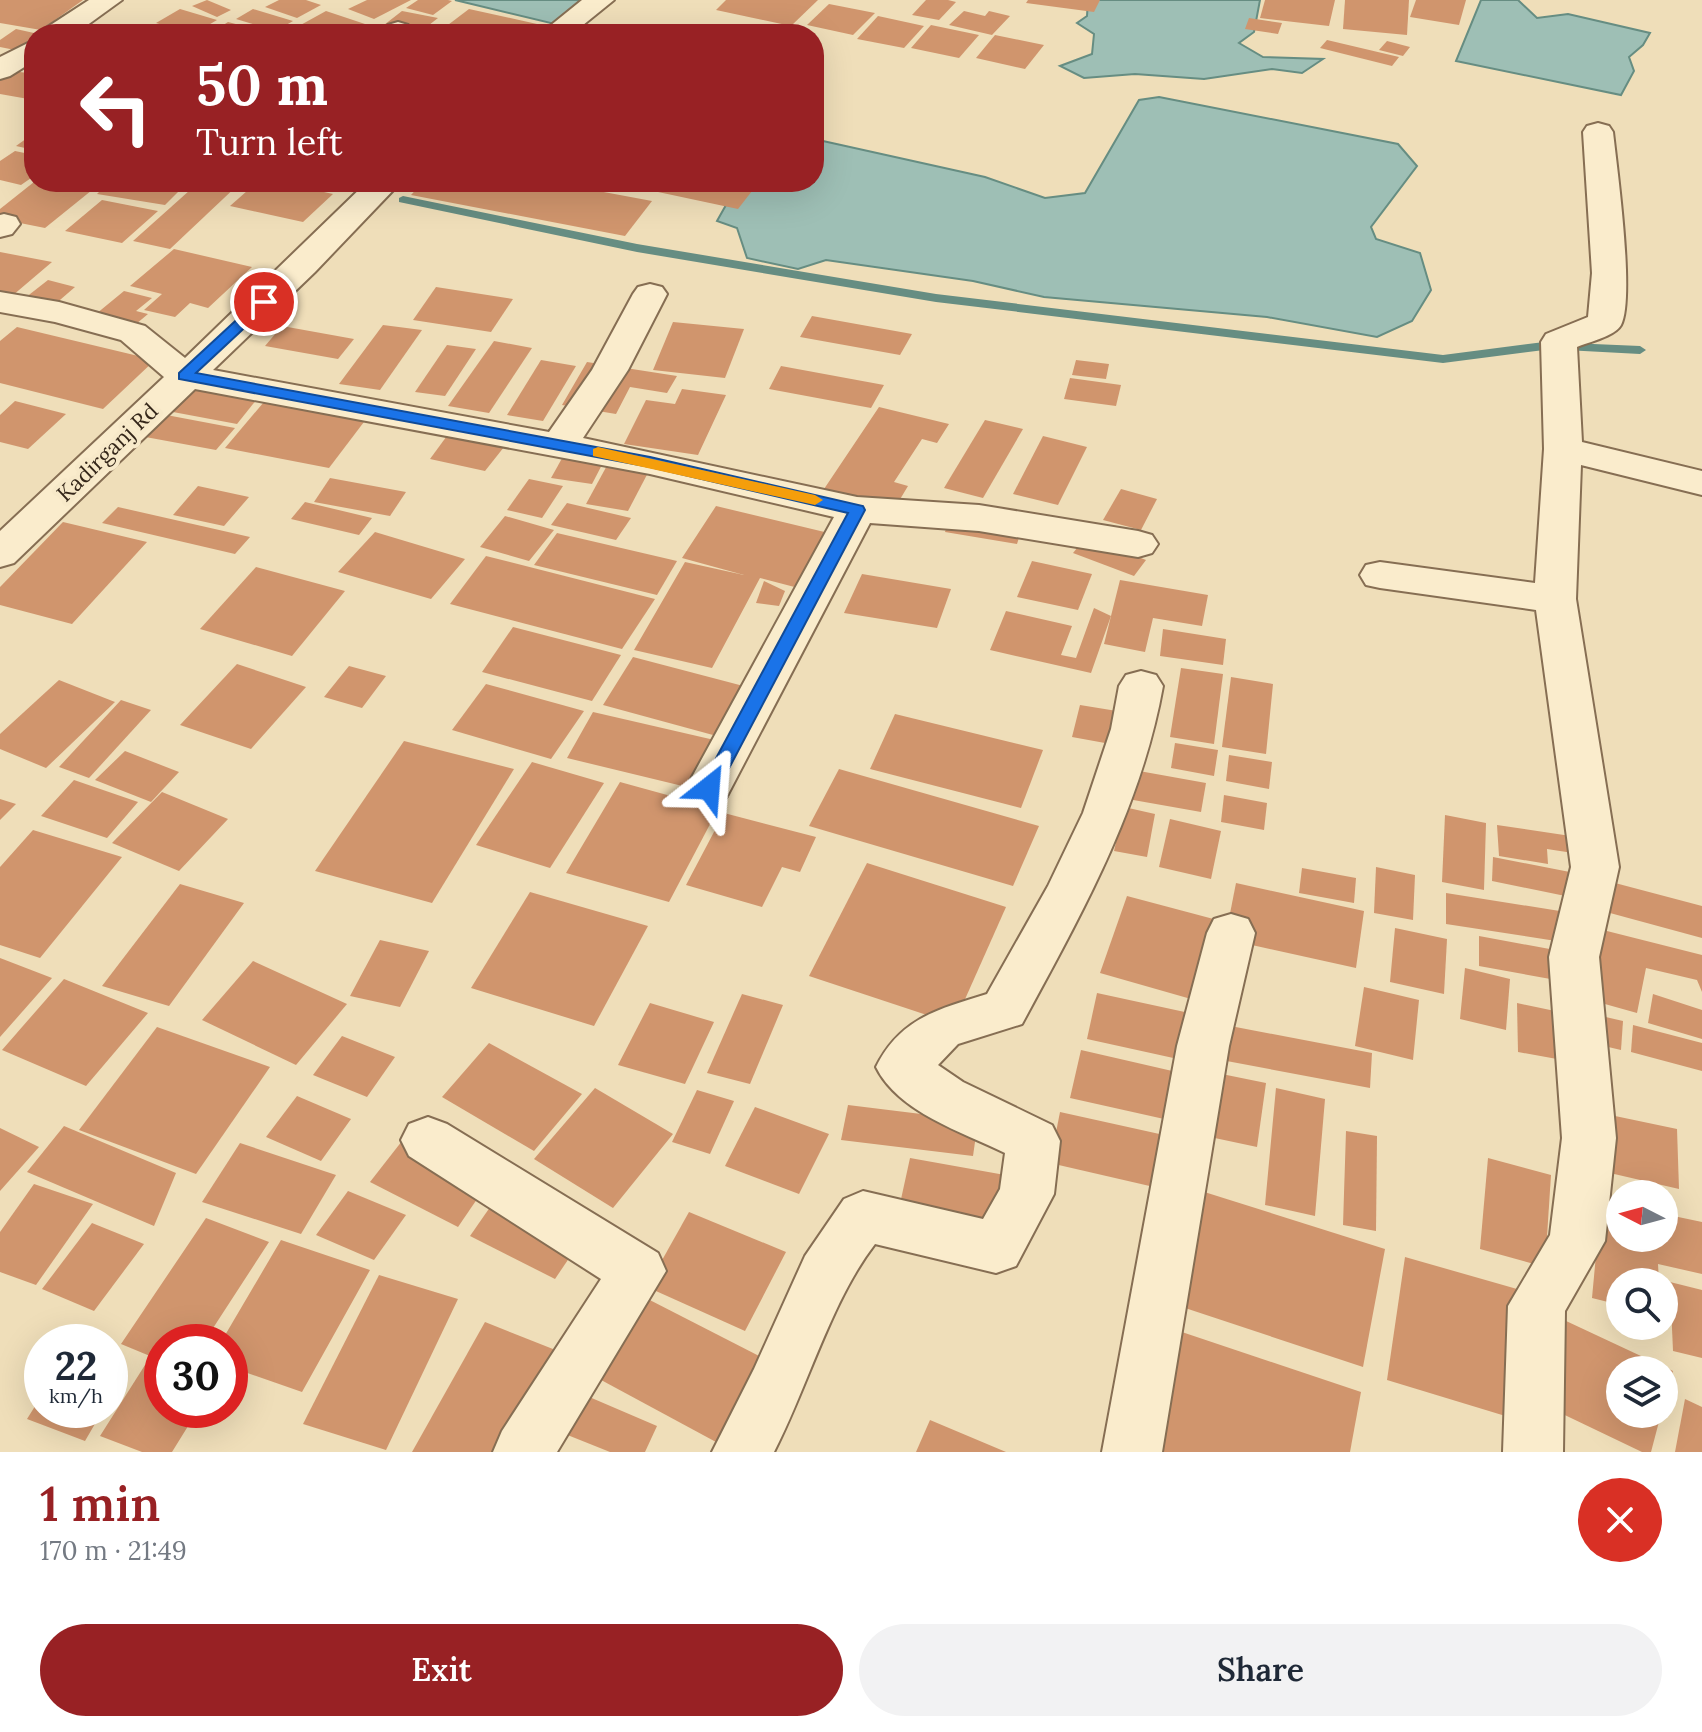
<!DOCTYPE html>
<meta charset="utf-8">
<style>
body{margin:0;font-family:Lora,serif;background:#f2f2f3;color:#1f2937;height:100vh;display:flex;flex-direction:column;font-size:30px;white-space:nowrap}
*{box-sizing:border-box;margin:0}
p{font-size:26px;color:#747a83}
.icon{flex:none;width:44px;height:44px;fill:none;stroke:currentColor;stroke-width:2;stroke-linecap:round;stroke-linejoin:round}
.map{position:relative;height:1452px;overflow:hidden}
.panel{display:flex;flex-direction:column;background:#fff;flex:1}
.panel>*{flex:none}
.hud{position:absolute;left:24px;top:24px;width:800px;height:168px;border-radius:32px;box-shadow:0 8px 32px #0002;background:#982124;color:#fff;overflow:hidden}
.needle{width:52px;rotate:276deg}
.buttons{position:absolute;left:1606px;top:1180px;display:grid;gap:16px}
.buttons a{display:grid;place-items:center;width:72px;height:72px;border-radius:50%;background:#fff;box-shadow:0 8px 32px #0002;font-size:40px}
.speed{position:absolute;left:24px;top:1324px;display:flex;gap:16px;font-size:40px;font-weight:700;text-align:center}
.speed>*{display:grid;place-content:center;width:104px;height:104px;border-radius:50%;background:#fff;box-shadow:0 8px 32px #0002;line-height:1}
.speed small{font-size:20px;font-weight:400}
.speed .limit{border:12px solid #d22;background:#fff;color:#111}
.pin{position:absolute;display:grid;place-items:center;width:68px;height:68px;color:#fff;margin:-34px;border:4px solid #fff;border-radius:50%;box-shadow:0 2px 8px #0007}
.me{position:absolute;width:88px;margin:-44px;rotate:28deg;stroke-linejoin:round;filter:drop-shadow(0 0 6px #0008)}
.turn{display:flex;align-items:center;gap:28px;height:168px;padding:0 40px;font-size:36px}
.turn .icon{width:104px;height:104px;stroke-width:2.5}
.turn b{display:block;font-size:56px;line-height:68px}
.round{display:grid;place-items:center;flex:none;width:84px;height:84px;border-radius:42px;background:#f2f2f3}
.head{display:flex;align-items:center;justify-content:space-between;height:136px;padding:0 40px}
h1{font-size:48px;font-weight:600;line-height:60px;color:#982124}
.action{display:flex;gap:16px;margin-top:auto;padding:16px 40px}
.action a{flex:1;height:92px;border-radius:48px;background:#982124;color:#fff;font-size:32px;font-weight:600;line-height:92px;text-align:center}
.action a+a{background:#f2f2f3;color:#1f2937}
.map>svg:first-child{display:block}
.water{fill:#9ebfb5;stroke:#668d82;stroke-width:2}
.lines{fill:none;stroke-linecap:round;stroke-linejoin:round}
.stream{fill:#668d82;fill-rule:evenodd}
.building{fill:#d0956d}
.minor-casing{stroke:#866e53;stroke-width:4}
.minor{fill:#faeccc;fill-rule:evenodd}
.route{fill:#1a73e8;stroke:#114b97;stroke-width:2}
.slow{fill:#f59e0b}
.labels{text-anchor:middle;stroke-width:8;stroke-linejoin:round;paint-order:stroke}
.street-label{font-size:22px;fill:#342619;stroke:#f7e9c9}
</style>
<div class="map">
<svg width="1702" height="1452" viewBox="0 0 1702 1452">
<rect width="100%" height="100%" fill="#efdeb9"/>
<g class="water">
<path d="M455,0H592L559,25Z"/>
<path d="M1088,0H1260L1254,32L1239,43L1263,57L1323,59L1302,73L1272,69L1204,79L1135,74L1084,78L1060,66L1092,54L1094,34L1077,23L1087,16Z"/>
<path d="M1481,0H1518L1537,18L1568,14L1650,33L1643,45L1629,57L1634,71L1621,95L1456,61Z"/>
<path d="M1159,97L1398,144L1417,166L1371,227L1376,239L1420,253L1431,290L1412,321L1377,337L1267,317L1044,297L973,281L826,260L798,269L747,258L737,228L717,221L726,205L724,182H814V139L985,177L1045,198L1085,193L1139,100Z"/>
</g>
<g class="lines">
<g class="stream">
<path d="M403,196L637,244L936,294L1443,355L1544,342L1550,346L1544,350L1443,363L936,302L637,252L399,202V198Z"/>
<path d="M1570,343L1640,346L1646,350L1640,354L1565,350L1564,347Z"/>
</g>
</g>
<g class="building">
<path d="M0,0H83L41,30L0,23Z"/>
<path d="M207,0L231,10L217,17L192,6Z"/>
<path d="M279,0H306L321,5L297,18L265,7Z"/>
<path d="M367,0H411L374,19L348,9Z"/>
<path d="M418,0H448L452,1L433,15L406,8Z"/>
<path d="M726,0H818L791,26L716,10Z"/>
<path d="M926,0H948L956,2L939,20L912,15Z"/>
<path d="M1028,0H1100L1094,12L1026,3Z"/>
<path d="M1265,0H1335L1329,26L1260,18Z"/>
<path d="M1345,0H1409L1407,35L1343,29Z"/>
<path d="M1416,0H1466L1459,25L1410,17Z"/>
<path d="M829,4L875,13L853,35L807,25Z"/>
<path d="M180,9L217,20L193,34L156,23Z"/>
<path d="M253,9L293,21L276,31L236,19Z"/>
<path d="M469,9L546,26L536,34H436Z"/>
<path d="M326,11L374,27L367,31L351,25L336,34H319L297,27Z"/>
<path d="M402,11L438,18L420,32L384,25Z"/>
<path d="M964,11L985,16L989,11L1010,16L992,35L949,25Z"/>
<path d="M878,16L924,26L904,48L857,39Z"/>
<path d="M1249,18L1282,23L1278,34L1245,29Z"/>
<path d="M228,22L270,33V34L211,33Z"/>
<path d="M931,25L979,35L959,58L911,48Z"/>
<path d="M16,29L34,33V41L20,51L0,47V40Z"/>
<path d="M995,35L1044,45L1025,69L976,58Z"/>
<path d="M1327,40L1399,57L1392,66L1320,48Z"/>
<path d="M1387,41L1410,47L1403,56L1379,50Z"/>
<path d="M13,71L34,74V100L0,94V81Z"/>
<path d="M34,133V150L16,146Z"/>
<path d="M15,151L34,155V176L21,185L0,180V161Z"/>
<path d="M34,182H102L45,228L0,219V209Z"/>
<path d="M109,182H188L165,205L97,194Z"/>
<path d="M199,182H241L170,249L133,241Z"/>
<path d="M257,182H279L333,194L303,222L230,206Z"/>
<path d="M423,182H550L652,201L625,236L411,195Z"/>
<path d="M611,182H759L738,209Z"/>
<path d="M102,200L158,211L122,243L65,231Z"/>
<path d="M174,249L252,267L208,308L190,303L175,317L144,310L162,294L130,286Z"/>
<path d="M0,252L52,262L12,296L0,294Z"/>
<path d="M48,280L75,287L53,306L25,298Z"/>
<path d="M436,287L513,299L491,332L413,320Z"/>
<path d="M124,291L152,298L136,311L148,314L136,324L96,314Z"/>
<path d="M812,316L912,334L900,355L800,337Z"/>
<path d="M673,322L744,329L725,378L653,370Z"/>
<path d="M383,325L422,330L380,390L339,384Z"/>
<path d="M282,326L354,339L338,359L265,346Z"/>
<path d="M17,327L155,360L103,409L0,383V341Z"/>
<path d="M494,341L532,348L489,413L448,406Z"/>
<path d="M447,345L476,349L445,396L415,392Z"/>
<path d="M541,360L576,366L543,421L507,415Z"/>
<path d="M1076,360L1109,364L1106,379L1072,375Z"/>
<path d="M587,362L677,376L667,393L630,387L616,414L562,405Z"/>
<path d="M781,366L884,385L871,408L769,389Z"/>
<path d="M1070,378L1121,385L1116,406L1064,399Z"/>
<path d="M198,383L261,394L237,424L173,412Z"/>
<path d="M682,389L726,395L698,455L624,444L646,400L675,404Z"/>
<path d="M269,396L370,414L329,468L225,448Z"/>
<path d="M15,401L66,414L28,449L0,442V415Z"/>
<path d="M879,407L949,424L937,443L922,439L894,482L908,486L893,511L822,492Z"/>
<path d="M161,414L235,428L216,450L140,436Z"/>
<path d="M985,420L1023,429L983,498L944,488Z"/>
<path d="M452,429L508,442L485,471L430,459Z"/>
<path d="M1043,436L1087,447L1058,505L1013,494Z"/>
<path d="M565,453L605,459L592,484L551,478Z"/>
<path d="M610,460L651,467L628,511L586,504Z"/>
<path d="M330,478L406,492L390,516L314,502Z"/>
<path d="M529,479L563,486L542,518L507,510Z"/>
<path d="M198,486L249,497L224,526L173,515Z"/>
<path d="M1121,489L1157,499L1141,530L1103,520Z"/>
<path d="M305,502L372,518L359,535L291,519Z"/>
<path d="M567,503L631,518L616,540L551,525Z"/>
<path d="M716,506L837,535L806,590L760,578L712,668L634,650L685,562L744,575L682,558Z"/>
<path d="M118,507L250,537L235,554L102,523Z"/>
<path d="M953,507L1025,519L1017,544L945,532Z"/>
<path d="M505,516L554,530L529,561L480,547Z"/>
<path d="M63,522L147,542L72,624L0,605V587Z"/>
<path d="M375,532L465,559L431,599L338,572Z"/>
<path d="M557,533L677,561L657,595L534,565Z"/>
<path d="M1086,537L1146,560L1134,576L1073,553Z"/>
<path d="M486,556L655,599L622,649L450,604Z"/>
<path d="M1032,561L1092,574L1078,610L1017,597Z"/>
<path d="M256,567L345,591L292,656L200,629Z"/>
<path d="M862,574L951,589L937,628L844,613Z"/>
<path d="M1120,580L1208,595L1202,626L1153,618L1145,652L1104,644Z"/>
<path d="M764,581L785,591L779,606L756,603Z"/>
<path d="M1094,608L1111,616L1091,673L990,650L1006,611L1072,626L1061,655L1076,658Z"/>
<path d="M513,627L621,655L592,701L482,672Z"/>
<path d="M1163,629L1226,639L1223,665L1160,656Z"/>
<path d="M633,657L751,688L724,738L603,705Z"/>
<path d="M237,664L306,687L251,749L180,725Z"/>
<path d="M349,666L386,676L362,708L324,697Z"/>
<path d="M1181,668L1223,674L1214,744L1170,737Z"/>
<path d="M1231,677L1273,684L1266,754L1222,747Z"/>
<path d="M59,680L115,702L46,768L0,749V734Z"/>
<path d="M486,684L584,711L551,759L452,730Z"/>
<path d="M121,700L151,710L89,778L59,767Z"/>
<path d="M1080,705L1123,712L1116,745L1072,737Z"/>
<path d="M593,712L723,742L699,790L567,758Z"/>
<path d="M895,714L1043,750L1021,808L870,769Z"/>
<path d="M404,741L514,769L432,903L315,871Z"/>
<path d="M1175,743L1218,750L1214,776L1171,768Z"/>
<path d="M125,751L179,772L151,802L95,780Z"/>
<path d="M1229,755L1272,762L1269,789L1226,781Z"/>
<path d="M532,762L604,783L550,868L476,845Z"/>
<path d="M839,769L1039,826L1013,886L809,826Z"/>
<path d="M1128,769L1206,783L1201,812L1122,798Z"/>
<path d="M74,780L138,802L107,838L41,816Z"/>
<path d="M620,782L718,809L669,902L566,873Z"/>
<path d="M162,792L228,819L179,871L112,843Z"/>
<path d="M1224,795L1267,803L1264,830L1221,822Z"/>
<path d="M0,799L16,804L0,820Z"/>
<path d="M1124,807L1155,814L1147,857L1114,851Z"/>
<path d="M724,813L816,837L800,872L782,867L762,907L686,885Z"/>
<path d="M1445,815L1486,823L1484,890L1442,882Z"/>
<path d="M1170,819L1221,831L1211,879L1159,867Z"/>
<path d="M1497,825L1584,838L1586,855L1547,849L1548,864L1499,856Z"/>
<path d="M33,830L122,857L40,958L0,945V867Z"/>
<path d="M1493,857L1580,874V899L1492,881Z"/>
<path d="M867,863L1006,907L954,1024L809,976Z"/>
<path d="M1376,867L1415,875L1413,920L1374,913Z"/>
<path d="M1302,868L1356,878L1354,903L1299,893Z"/>
<path d="M1236,883L1364,911L1356,968L1225,939Z"/>
<path d="M1615,883L1702,906V938L1610,913Z"/>
<path d="M180,884L244,903L169,1006L102,986Z"/>
<path d="M530,892L648,926L594,1026L471,988Z"/>
<path d="M1446,893L1566,912L1569,943L1446,924Z"/>
<path d="M1127,896L1221,921L1198,1001L1100,973Z"/>
<path d="M1395,928L1447,939L1444,994L1390,982Z"/>
<path d="M1599,929L1702,955V992L1697,980L1646,968L1637,1013L1587,999Z"/>
<path d="M1479,936L1566,952L1567,982L1479,966Z"/>
<path d="M380,940L429,951L400,1007L350,996Z"/>
<path d="M0,958L52,978L0,1037Z"/>
<path d="M253,961L347,1004L296,1065L202,1020Z"/>
<path d="M1465,968L1510,979L1506,1030L1460,1019Z"/>
<path d="M64,979L148,1013L86,1086L2,1050Z"/>
<path d="M1364,987L1419,1000L1413,1060L1355,1046Z"/>
<path d="M1097,993L1194,1014L1187,1061L1087,1039Z"/>
<path d="M742,994L783,1005L750,1084L707,1073Z"/>
<path d="M1653,994L1702,1010V1039L1648,1023Z"/>
<path d="M650,1003L714,1022L685,1084L618,1065Z"/>
<path d="M1517,1003L1555,1011L1557,1059L1518,1052Z"/>
<path d="M1571,1009L1623,1021L1621,1050L1570,1038Z"/>
<path d="M1220,1024L1372,1053L1370,1088L1216,1059Z"/>
<path d="M1633,1025L1702,1043V1071L1631,1052Z"/>
<path d="M157,1027L270,1067L196,1174L79,1130Z"/>
<path d="M342,1036L395,1057L367,1097L313,1075Z"/>
<path d="M489,1043L582,1094L534,1151L442,1097Z"/>
<path d="M1081,1050L1181,1073L1173,1121L1070,1098Z"/>
<path d="M1207,1071L1266,1083L1257,1147L1196,1134Z"/>
<path d="M595,1088L673,1134L613,1208L534,1159Z"/>
<path d="M1276,1088L1325,1099L1315,1216L1265,1205Z"/>
<path d="M697,1090L734,1101L710,1154L672,1142Z"/>
<path d="M297,1096L351,1119L321,1161L266,1137Z"/>
<path d="M848,1105L978,1121L973,1156L841,1140Z"/>
<path d="M755,1107L829,1134L799,1194L725,1166Z"/>
<path d="M1060,1112L1164,1135L1154,1187L1050,1163Z"/>
<path d="M1596,1112L1677,1129L1679,1189L1597,1170Z"/>
<path d="M64,1126L176,1173L154,1226L27,1172Z"/>
<path d="M0,1128L39,1147L0,1191Z"/>
<path d="M1346,1131L1377,1136L1376,1231L1343,1225Z"/>
<path d="M402,1141L488,1183L458,1227L370,1182Z"/>
<path d="M240,1143L336,1175L301,1234L202,1202Z"/>
<path d="M910,1158L1005,1175L996,1230L898,1213Z"/>
<path d="M1488,1158L1551,1175L1545,1267L1480,1249Z"/>
<path d="M34,1184L93,1204L36,1285L0,1272V1232Z"/>
<path d="M1198,1190L1385,1249L1363,1367L1167,1302Z"/>
<path d="M348,1191L406,1215L374,1260L316,1235Z"/>
<path d="M495,1200L580,1242L555,1279L470,1236Z"/>
<path d="M1601,1201L1620,1205V1238H1664V1214L1702,1222V1274L1658,1264L1659,1282H1620V1305L1592,1298Z"/>
<path d="M689,1212L786,1252L745,1331L647,1287Z"/>
<path d="M206,1218L269,1242L204,1342H162V1361L121,1344Z"/>
<path d="M92,1223L144,1244L94,1311L42,1289Z"/>
<path d="M281,1240L370,1270L302,1392L230,1367V1342H221Z"/>
<path d="M1405,1257L1524,1291L1512,1418L1387,1380Z"/>
<path d="M379,1275L458,1299L386,1450L303,1424Z"/>
<path d="M1670,1282L1702,1290V1358L1673,1351Z"/>
<path d="M640,1295L765,1359L716,1442L590,1374Z"/>
<path d="M1549,1313L1673,1371L1665,1401L1664,1370H1620V1414H1661L1651,1452H1642L1523,1395Z"/>
<path d="M485,1322L558,1351L505,1452H412Z"/>
<path d="M1164,1326L1361,1392L1350,1452H1129Z"/>
<path d="M145,1365L162,1371V1410H198L172,1452H142L100,1436Z"/>
<path d="M110,1366L127,1372L110,1399Z"/>
<path d="M580,1393L657,1426L645,1452H610L560,1432Z"/>
<path d="M42,1395V1410H103L85,1441L27,1419Z"/>
<path d="M1685,1399L1702,1407V1452H1675Z"/>
<path d="M930,1420L1006,1452H916Z"/>
</g>
<g class="lines">
<g class="minor-casing">
<g id="minor">
<path d="M89,0H122L75,34H42L46,28Z"/>
<path d="M582,0H614L572,34H540Z"/>
<path d="M398,22L408,25L412,31L410,34H381L388,25Z"/>
<path d="M34,40V61L10,76L0,79V57Z"/>
<path d="M1598,123L1609,126L1613,132C1617,168 1635,298 1621,325C1615,336 1589,342 1577,347L1582,442L1702,471V495L1581,465L1576,599L1619,867L1599,957L1616,1138L1605,1241L1565,1311L1563,1452H1503L1508,1306L1550,1235L1562,1138L1549,957L1571,867L1536,610L1380,588L1366,585L1360,575L1366,565L1380,562L1535,583L1544,449L1541,342L1546,334L1588,317L1592,273L1583,132L1587,126Z"/>
<path d="M367,182H401L315,272L213,370L549,432L592,370L633,294L638,287L650,284L662,287L667,294L628,370L583,438L857,497L979,505L1138,531L1152,535L1158,544L1152,553L1138,557L979,531L870,523L725,800L709,805L693,800L686,788L834,517L650,474L195,389L14,563L0,567V531L164,377L121,340L55,322L0,312V292L59,302L145,326L185,358Z"/>
<path d="M4,214L16,217L20,224L12,234L0,237V215Z"/>
<path d="M1141,671L1156,675L1163,686C1141,809 1081,915 1022,1024L958,1044L938,1065L963,1082L1052,1125L1060,1141L1054,1194L1016,1266L996,1273L875,1244C831,1301 808,1386 774,1452H712L754,1369L805,1256L844,1199L863,1191L983,1219L1000,1189L1005,1153C962,1132 898,1112 876,1067C900,1018 939,1009 987,994L1048,886L1083,813L1111,729L1119,686L1126,675Z"/>
<path d="M1231,914L1248,919L1255,933L1229,1046L1162,1452H1102L1177,1046L1207,933L1214,919Z"/>
<path d="M428,1117L447,1124L658,1253L666,1271L557,1452H493L502,1431L601,1279L409,1156L401,1140L409,1124Z"/>
</g>
</g>
<use href="#minor" class="minor"/>
</g>
<path class="route" d="M264,298L269,299V305L196,373L650,457L863,506L865,510L716,793H703L700,788L848,513L650,467L179,379V373L259,299Z"/>
<path class="slow" d="M598,447L815,495L823,500L815,505L593,456V449Z"/>
<g class="labels">
<g class="street-label">
<text transform="translate(107 452) rotate(-44)" y="8">Kadirganj Rd</text>
</g>
</g>
</svg>
<div class="buttons">
<a><svg class="needle" viewBox="-14 -14 28 28"><path d="M0-13l5 13h-10z" fill="#e53935"/><path d="M0 13l5-13h-10z" fill="#747a83"/></svg></a>
<a><svg class="icon" aria-label="search" viewBox="0 0 24 24"><circle cx="10" cy="10" r="6"/><path d="M15 15l6 6"/></svg></a>
<a><svg class="icon" aria-label="layers" viewBox="0 0 24 24"><path d="M12 4l9 5-9 5-9-5zM3 14l9 5 9-5"/></svg></a>
</div>
<div class="speed"><div>22<small>km/h</small></div><div class="limit">30</div></div>
<div class="pin" style="left:264px;top:302px;background:#d93025"><svg class="icon" aria-label="arrive" viewBox="0 0 24 24"><path d="M6 21V4h12l-3 4 3 4H6"/></svg></div>
<svg class="me" style="left:709px;top:788px" viewBox="-20 -20 40 40"><path d="M0-17L14 15 0 8-14 15z" fill="#1a73e8" stroke="#fff" stroke-width="4"/></svg>
<div class="hud">
<div class="turn"><svg class="icon" aria-label="left" viewBox="0 0 24 24"><path d="M17 20v-9H6M10 6l-5 5 5 5"/></svg><div><b>50 m</b>Turn left</div></div>
</div>
</div>
<section class="panel">
<div class="head"><div><h1>1 min</h1><p>170 m · 21:49</p></div><a class="round" style="background:#d93025;color:#fff"><svg class="icon" aria-label="close" viewBox="0 0 24 24"><path d="M6 6l12 12M18 6L6 18"/></svg></a></div>
<div class="action"><a>Exit</a><a>Share</a></div>
</section>
